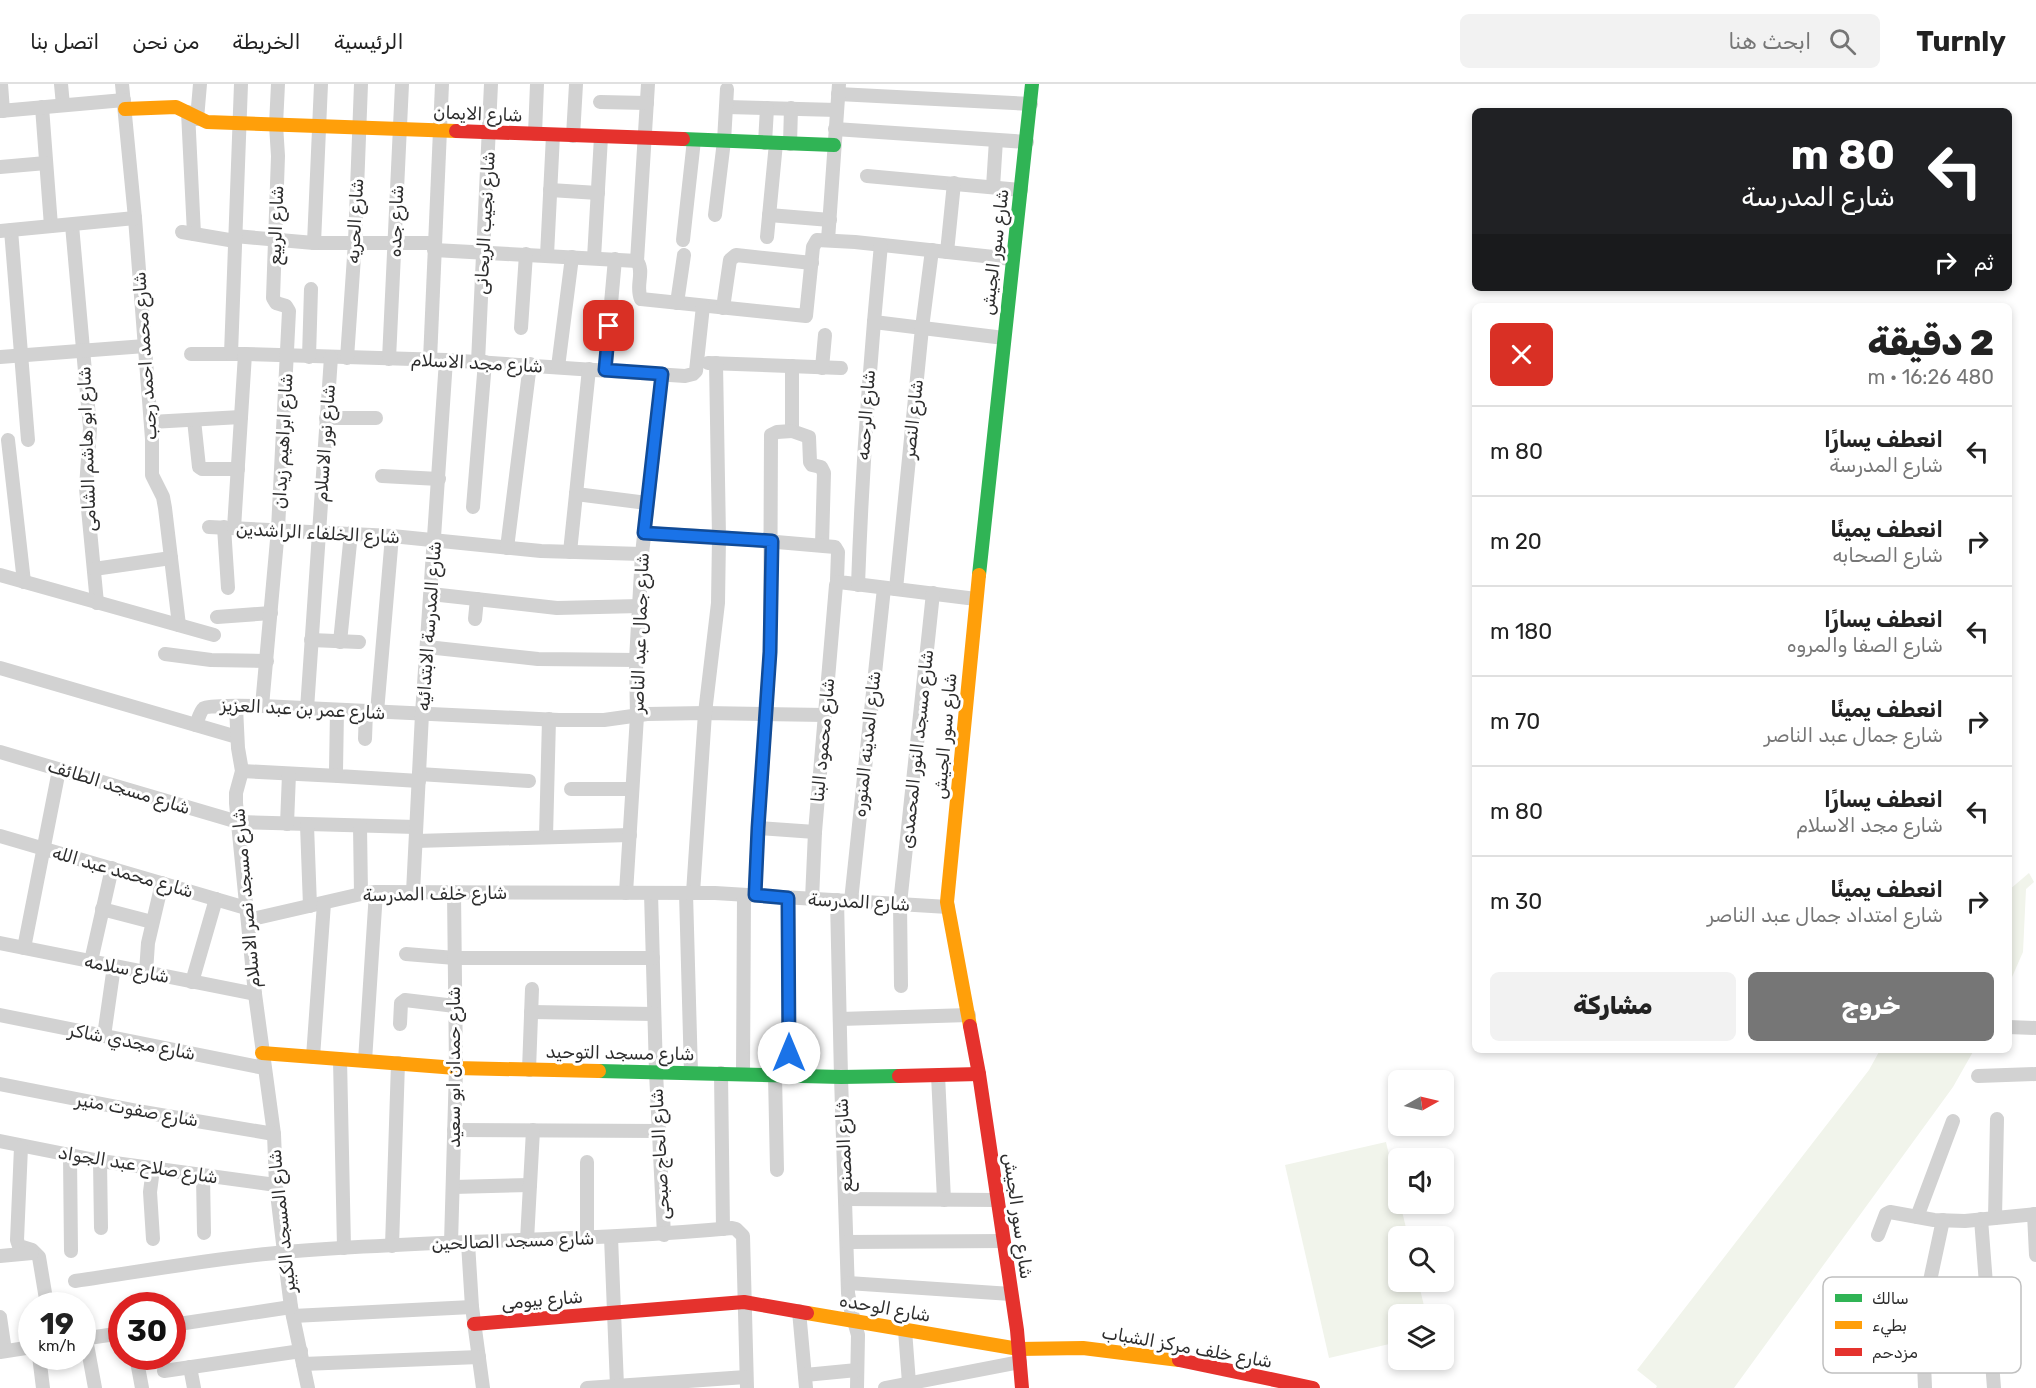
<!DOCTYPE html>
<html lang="ar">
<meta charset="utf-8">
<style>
body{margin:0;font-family:Rubik,Vazirmatn,sans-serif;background:#f2f2f2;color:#222;direction:rtl;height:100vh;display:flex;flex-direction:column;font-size:22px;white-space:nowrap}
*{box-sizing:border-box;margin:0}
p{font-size:20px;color:#767676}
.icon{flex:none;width:33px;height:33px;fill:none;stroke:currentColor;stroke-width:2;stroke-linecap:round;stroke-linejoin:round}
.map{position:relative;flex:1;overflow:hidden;direction:ltr}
.side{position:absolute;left:1472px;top:219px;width:540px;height:750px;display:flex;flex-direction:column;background:#fff;border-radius:9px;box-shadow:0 3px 9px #0003;direction:rtl}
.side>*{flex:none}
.hud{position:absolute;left:1472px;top:24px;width:540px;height:183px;border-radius:9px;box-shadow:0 3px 9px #0003;direction:rtl;background:#202124;color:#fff;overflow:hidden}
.needle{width:39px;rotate:82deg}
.tools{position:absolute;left:1388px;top:986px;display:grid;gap:12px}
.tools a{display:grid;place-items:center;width:66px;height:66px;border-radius:9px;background:#fff;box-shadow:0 3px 9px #0003;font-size:30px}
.speed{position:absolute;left:18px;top:1208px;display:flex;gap:12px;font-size:30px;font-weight:700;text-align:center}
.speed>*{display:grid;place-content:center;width:78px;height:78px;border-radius:50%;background:#fff;box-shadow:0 3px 9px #0003;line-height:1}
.speed small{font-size:15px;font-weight:400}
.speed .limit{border:9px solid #d22;background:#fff;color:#111}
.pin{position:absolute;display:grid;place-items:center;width:51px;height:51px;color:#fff;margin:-26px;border-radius:12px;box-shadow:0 3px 9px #0006}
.me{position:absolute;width:66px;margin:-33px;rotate:0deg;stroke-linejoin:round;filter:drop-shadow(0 0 4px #0008)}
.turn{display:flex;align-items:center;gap:21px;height:126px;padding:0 18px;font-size:27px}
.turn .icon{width:78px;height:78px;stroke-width:2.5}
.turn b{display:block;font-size:42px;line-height:51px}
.then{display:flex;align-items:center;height:57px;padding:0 18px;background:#0003;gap:12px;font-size:22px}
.round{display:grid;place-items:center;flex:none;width:63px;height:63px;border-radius:9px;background:#f2f2f2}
.head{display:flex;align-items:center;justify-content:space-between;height:102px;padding:0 18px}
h1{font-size:36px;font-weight:800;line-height:45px}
.cta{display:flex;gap:12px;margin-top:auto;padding:12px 18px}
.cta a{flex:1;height:69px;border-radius:9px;background:#767676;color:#fff;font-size:24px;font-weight:800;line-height:69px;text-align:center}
.cta a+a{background:#f2f2f2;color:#222}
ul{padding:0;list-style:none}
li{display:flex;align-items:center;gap:18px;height:90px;padding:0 18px;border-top:2px solid #e0e0e0}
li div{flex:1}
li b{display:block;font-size:22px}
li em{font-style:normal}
header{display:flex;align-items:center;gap:36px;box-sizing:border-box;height:84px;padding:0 30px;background:#fff;border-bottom:2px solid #e0e0e0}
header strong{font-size:28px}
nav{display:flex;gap:33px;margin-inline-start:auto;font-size:21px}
.search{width:420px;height:54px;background:#f2f2f2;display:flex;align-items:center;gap:15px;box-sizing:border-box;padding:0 21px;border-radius:9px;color:#767676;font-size:22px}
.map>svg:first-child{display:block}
.green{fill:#f1f4eb}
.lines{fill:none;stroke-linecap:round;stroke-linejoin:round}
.street{stroke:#d2d2d2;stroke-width:14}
.fast{stroke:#30b455;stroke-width:14}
.slow{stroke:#ff9f0a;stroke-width:14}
.jam{stroke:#e5322d;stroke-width:14}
.route-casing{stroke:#114b97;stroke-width:15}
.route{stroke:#1a73e8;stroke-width:10}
.labels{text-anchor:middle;stroke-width:6;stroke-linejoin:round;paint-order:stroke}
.street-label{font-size:18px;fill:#2d2d2d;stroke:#fff}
.key{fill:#fff;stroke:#c0c0c0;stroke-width:1.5}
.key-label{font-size:16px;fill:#2d2d2d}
</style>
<header>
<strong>Turnly</strong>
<div class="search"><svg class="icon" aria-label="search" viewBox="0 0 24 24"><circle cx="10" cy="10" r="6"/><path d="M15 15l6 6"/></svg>ابحث هنا</div>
<nav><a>الرئيسية</a><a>الخريطة</a><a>من نحن</a><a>اتصل بنا</a></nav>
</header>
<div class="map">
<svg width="2036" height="1304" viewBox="0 0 2036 1304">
<rect width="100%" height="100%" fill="#fff"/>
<g class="green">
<path d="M2029,789L2034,798L2026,805L2023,868L2009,900V806Z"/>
<path d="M1880,966H1974L1953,1003L1734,1304H1656L1657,1302L1637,1286L1869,986Z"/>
<path d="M1386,1058L1398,1109V1119H1400L1408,1152H1398V1197H1418L1426,1230H1398V1258L1329,1274L1285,1081Z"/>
</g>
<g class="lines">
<g class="street">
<path d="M1,0L3,27"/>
<path d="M61,0L63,21"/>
<path d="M122,0L135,134L152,355V391L163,413L165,424L179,541"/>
<path d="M648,0L637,177C645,188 635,202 641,215L806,232L813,163L817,156L855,158L1012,175"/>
<path d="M838,10L1031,20"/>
<path d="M600,18L647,19"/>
<path d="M42,23L51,142"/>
<path d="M727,23L837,26"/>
<path d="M0,27L124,16"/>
<path d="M188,28L194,150"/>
<path d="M197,35L200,0"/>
<path d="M835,45L1027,58"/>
<path d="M535,50L537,0"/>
<path d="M573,52L576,0"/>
<path d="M765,59L767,24"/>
<path d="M790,60L791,24"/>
<path d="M0,83L46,79"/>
<path d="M867,92L1021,106"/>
<path d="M993,103L996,56"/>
<path d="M550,106L598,109"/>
<path d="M715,131L724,57L727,5"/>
<path d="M769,131L830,136"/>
<path d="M72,141L90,344L86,404L97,519"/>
<path d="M11,146L28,356"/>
<path d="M0,147L135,134"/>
<path d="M182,148L235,157"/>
<path d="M235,152L314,159H435"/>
<path d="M767,153L776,59"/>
<path d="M683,156L694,56"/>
<path d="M828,156L839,0"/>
<path d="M314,159L321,0"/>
<path d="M434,166L637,177"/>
<path d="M947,168L954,99"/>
<path d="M547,171L553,51"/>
<path d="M594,174L601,53"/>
<path d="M677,219L684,171"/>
<path d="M723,224L730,176L736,171L812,179"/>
<path d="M874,238L1004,254"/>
<path d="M521,244L526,170"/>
<path d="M191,270H245L446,276L685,292L693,290L696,287L703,222"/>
<path d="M231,270L241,0"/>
<path d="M0,273L145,262"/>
<path d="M309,273L311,205"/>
<path d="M347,274L355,158L361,0"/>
<path d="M389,275L402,0"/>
<path d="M430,276L442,0"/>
<path d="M478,278L491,0"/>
<path d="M708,279L841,284"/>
<path d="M792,282V347L809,353L810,378L812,381L821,383L824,389L822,461"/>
<path d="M558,283L572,173"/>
<path d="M822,284L825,251"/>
<path d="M605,286L615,175"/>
<path d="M326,334H376"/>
<path d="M194,336L199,383L202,385H238"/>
<path d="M151,338L241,333"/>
<path d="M8,356L24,498"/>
<path d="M382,392L439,395"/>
<path d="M576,410L647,419"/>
<path d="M473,423L485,278"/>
<path d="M209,443L392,452L541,467L642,470"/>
<path d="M224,443L228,504"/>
<path d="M234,444L245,270"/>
<path d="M644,449L719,453L835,463L838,468L837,496L839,498L976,515"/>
<path d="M507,464L530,280"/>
<path d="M570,468L589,285"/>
<path d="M94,485L171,474"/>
<path d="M0,491L214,551"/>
<path d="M858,501C862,387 870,274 881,161"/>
<path d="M896,505L922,244L932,166"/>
<path d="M431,510L557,524L640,522"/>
<path d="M217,533L271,529"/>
<path d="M475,535L477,515"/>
<path d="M311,556L359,558"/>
<path d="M340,558L351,449"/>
<path d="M427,563L538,575L636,576"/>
<path d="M165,570L211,576L267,577"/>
<path d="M0,584L237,653"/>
<path d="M262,622L278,445L289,227L286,222L276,219L273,214L278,72L276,41L278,0"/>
<path d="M236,623L238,664L242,687L236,709V719L255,910L274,1050L276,1101L284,1168L291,1223L308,1304"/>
<path d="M307,625L331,273"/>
<path d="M337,626L336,687L338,692L419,697"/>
<path d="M377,628L392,452"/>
<path d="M196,641C198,636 200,627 204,624C207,621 254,622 262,622L559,636H604L647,630L705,629L825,631"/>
<path d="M365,655L366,627"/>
<path d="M0,668L238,738L416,743"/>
<path d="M242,687L338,692"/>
<path d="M419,690L529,697"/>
<path d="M571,705H632"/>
<path d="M287,740L289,690"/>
<path d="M307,741L310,822"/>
<path d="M360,742L361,810"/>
<path d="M758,744L815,748"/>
<path d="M0,752L246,824"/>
<path d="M546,753L549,635"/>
<path d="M416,757L630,751"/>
<path d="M413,808L422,630L446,276"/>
<path d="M626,809L637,632L636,576L642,470L662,290"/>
<path d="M651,809L656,988L664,1151"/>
<path d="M686,809L691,989"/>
<path d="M693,809L705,629L718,519L719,453L716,279"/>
<path d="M755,811L758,744L770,568L771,351L777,348L792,347"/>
<path d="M788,814L789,991"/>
<path d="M812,815L815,748L836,501L839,498"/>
<path d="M837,816L841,993L848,1209L851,1226L858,1251L857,1304"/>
<path d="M851,817L884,504"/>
<path d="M102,825L152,838"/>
<path d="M248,836L361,810L376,808L715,809L948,823"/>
<path d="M0,859L255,910"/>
<path d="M24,864L59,686"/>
<path d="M406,870L455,874H653"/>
<path d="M91,877L112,784"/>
<path d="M146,888L148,859L162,799"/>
<path d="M192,898L216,815"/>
<path d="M901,902L900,820L933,509"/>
<path d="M531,928L654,930"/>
<path d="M0,931L264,984"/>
<path d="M840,935L969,931"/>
<path d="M400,940L401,919L405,916L455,922"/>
<path d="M2008,943L2036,944"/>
<path d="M104,952L114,882"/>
<path d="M313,973L324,819"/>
<path d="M340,975L344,1164"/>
<path d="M365,977L376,808"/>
<path d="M529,986L532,905"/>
<path d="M721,989L723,1145"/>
<path d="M743,990L744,811"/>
<path d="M775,991L777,1086"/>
<path d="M938,991L944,1116"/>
<path d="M1978,992L2036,990"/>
<path d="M0,1000L143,1028L274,1050"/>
<path d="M454,1046L660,1047"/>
<path d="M0,1057L100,1077L276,1101"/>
<path d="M21,1063L17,1156L19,1162L32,1166L39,1173L47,1221"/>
<path d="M70,1072L71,1167"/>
<path d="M100,1077L101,1144"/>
<path d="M587,1078V1154"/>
<path d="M153,1085L150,1108L153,1155"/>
<path d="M203,1092L204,1149"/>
<path d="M453,1103L530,1101"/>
<path d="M846,1115L998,1116"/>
<path d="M2034,1130L2036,1171"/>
<path d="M1917,1133L1953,1037"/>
<path d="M1995,1134L1997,1035"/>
<path d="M1981,1135L1994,1304"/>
<path d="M1878,1151L1886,1130L1890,1128L1934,1136L1965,1137L2036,1130"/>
<path d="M611,1153L617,1302"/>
<path d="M527,1156L533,1046"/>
<path d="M847,1158L1004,1157"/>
<path d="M451,1159L456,984L454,808"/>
<path d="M468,1159L472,1223L483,1304"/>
<path d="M392,1162L398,979"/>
<path d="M0,1172L32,1169"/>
<path d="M75,1197C145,1187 216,1174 286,1168C435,1155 584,1158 732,1144L736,1145L743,1152L747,1304"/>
<path d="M848,1199L1011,1210"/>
<path d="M799,1227L806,1304"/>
<path d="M293,1232L472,1223"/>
<path d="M0,1233L5,1267"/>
<path d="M172,1241L291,1223"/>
<path d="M905,1246L909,1299"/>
<path d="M82,1255L122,1249"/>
<path d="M86,1255L95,1304"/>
<path d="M0,1268L32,1263"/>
<path d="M39,1272L43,1304"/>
<path d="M136,1272L142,1304"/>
<path d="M303,1280L479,1273"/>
<path d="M190,1283L194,1304"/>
<path d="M164,1287L301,1267"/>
<path d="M805,1291L857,1286"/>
<path d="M587,1304L746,1293"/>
<path d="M885,1304L1020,1278"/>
<path d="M1925,1304L1923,1253L1925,1220L1943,1136"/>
</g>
<g class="fast">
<path d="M683,55L834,61"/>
<path d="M979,491L1032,0"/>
<path d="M599,987L841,993L899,992"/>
</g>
<g class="slow">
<path d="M125,25L176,23L207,38L456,47"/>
<path d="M970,942L947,818L979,491"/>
<path d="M262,969L456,984L599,987"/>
<path d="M807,1229L1019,1265L1083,1264L1179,1276"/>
</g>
<g class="jam">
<path d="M456,47L683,55"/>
<path d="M970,942L979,990L1017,1246L1022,1304"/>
<path d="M899,992L979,990"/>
<path d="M474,1240L744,1218L807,1229"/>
<path d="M1179,1276L1313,1304"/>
</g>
</g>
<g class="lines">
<g class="route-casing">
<path id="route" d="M609,242L605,286L662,290L644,449L772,457L770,568L758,744L755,811L788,814L789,969"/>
</g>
<use href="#route" class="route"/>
</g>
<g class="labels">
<g class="street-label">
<text transform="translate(478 30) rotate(2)" y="6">شارع الايمان</text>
<text transform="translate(355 137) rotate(-87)" y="6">شارع الحريه</text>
<text transform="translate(396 137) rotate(-88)" y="6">شارع جده</text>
<text transform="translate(485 139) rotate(-87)" y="6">شارع نجيب الريحانى</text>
<text transform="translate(276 141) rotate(-88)" y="6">شارع الربيع</text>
<text transform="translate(995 168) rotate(-83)" y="6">شارع سور الجيش</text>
<text transform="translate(145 272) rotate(-94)" y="6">شارع محمد احمد رجب</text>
<text transform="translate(477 279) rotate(3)" y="6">شارع مجد الاسلام</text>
<text transform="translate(866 331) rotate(-86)" y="6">شارع الرحمه</text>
<text transform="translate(913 335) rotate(-84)" y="6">شارع النصر</text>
<text transform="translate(283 357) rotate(-87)" y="6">شارع ابراهيم زيدان</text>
<text transform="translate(325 359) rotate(-86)" y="6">شارع نور الاسلام</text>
<text transform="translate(87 365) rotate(-92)" y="6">شارع ابو هاشم الشامى</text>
<text transform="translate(318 449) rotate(3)" y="6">شارع الخلفاء الراشدين</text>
<text transform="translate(429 542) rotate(-86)" y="6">شارع المدرسة الابتدائيه</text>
<text transform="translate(640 549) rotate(-88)" y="6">شارع جمال عبد الناصر</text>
<text transform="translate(303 625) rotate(3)" y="6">شارع عمر بن عبد العزيز</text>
<text transform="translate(945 652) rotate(-85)" y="6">شارع سور الجيش</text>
<text transform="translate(823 656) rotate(-85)" y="6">شارع محمود البنا</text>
<text transform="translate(867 660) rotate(-84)" y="6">شارع المدينه المنوره</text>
<text transform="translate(917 665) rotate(-84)" y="6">شارع مسجد النور المحمدى</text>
<text transform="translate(119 703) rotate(17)" y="6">شارع مسجد الطائف</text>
<text transform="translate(123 788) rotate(16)" y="6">شارع محمد عبد الله</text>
<text transform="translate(435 810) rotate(-1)" y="6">شارع خلف المدرسة</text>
<text transform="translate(246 814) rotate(-95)" y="6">شارع مسجد نصر الاسلام</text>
<text transform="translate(859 818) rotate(3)" y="6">شارع المدرسة</text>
<text transform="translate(127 885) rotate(11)" y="6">شارع سلامه</text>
<text transform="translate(132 958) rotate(11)" y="6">شارع مجدي شاكر</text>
<text transform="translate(620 969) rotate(1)" y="6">شارع مسجد التوحيد</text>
<text transform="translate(454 983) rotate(-90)" y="6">شارع حمدان ابو سعيد</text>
<text transform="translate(137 1026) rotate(10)" y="6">شارع صفوت منير</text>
<text transform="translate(844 1061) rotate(-93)" y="6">شارع المصنع</text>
<text transform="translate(660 1070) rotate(-93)" y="6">شارع الحاج صبحى</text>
<text transform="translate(138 1081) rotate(9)" y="6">شارع صلاح عبد الجواد</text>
<text transform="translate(1018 1132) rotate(82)" y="6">شارع سور الجيش</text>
<text transform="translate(282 1137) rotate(-96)" y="6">شارع المسجد الكبير</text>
<text transform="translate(513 1157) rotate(-2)" y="6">شارع مسجد الصالحين</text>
<text transform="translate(542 1216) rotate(-5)" y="6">شارع بيومى</text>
<text transform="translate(885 1224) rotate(10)" y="6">شارع الوحده</text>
<text transform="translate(1187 1263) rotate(10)" y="6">شارع خلف مركز الشباب</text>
</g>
</g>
<rect x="1823" y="1193" width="198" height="96" rx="9" class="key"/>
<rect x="1835" y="1210" width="27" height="8" fill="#30b455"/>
<rect x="1835" y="1237" width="27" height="8" fill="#ff9f0a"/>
<rect x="1835" y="1264" width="27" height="8" fill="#e5322d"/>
<g class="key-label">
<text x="1872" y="1220">سالك</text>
<text x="1872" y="1247">بطيء</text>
<text x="1872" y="1274">مزدحم</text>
</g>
</svg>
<div class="tools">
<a><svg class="needle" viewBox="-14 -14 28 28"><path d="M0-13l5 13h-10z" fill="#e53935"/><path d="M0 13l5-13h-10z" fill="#767676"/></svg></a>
<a><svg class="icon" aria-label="sound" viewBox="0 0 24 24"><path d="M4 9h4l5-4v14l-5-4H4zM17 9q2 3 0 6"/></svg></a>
<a><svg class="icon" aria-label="search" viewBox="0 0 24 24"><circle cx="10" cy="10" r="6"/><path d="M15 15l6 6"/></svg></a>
<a><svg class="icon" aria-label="layers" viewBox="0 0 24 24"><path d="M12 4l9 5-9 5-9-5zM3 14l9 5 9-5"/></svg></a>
</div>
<div class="speed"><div>19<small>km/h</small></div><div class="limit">30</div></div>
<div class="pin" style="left:609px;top:242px;background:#d93025"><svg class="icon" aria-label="arrive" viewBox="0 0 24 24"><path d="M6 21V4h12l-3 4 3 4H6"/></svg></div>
<svg class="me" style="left:789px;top:969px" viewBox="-20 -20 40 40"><circle r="19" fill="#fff"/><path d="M0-13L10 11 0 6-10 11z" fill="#1a73e8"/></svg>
<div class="hud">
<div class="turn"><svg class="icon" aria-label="left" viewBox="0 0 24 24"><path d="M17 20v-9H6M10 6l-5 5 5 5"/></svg><div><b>80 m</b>شارع المدرسة</div></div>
<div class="then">ثم<svg class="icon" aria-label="right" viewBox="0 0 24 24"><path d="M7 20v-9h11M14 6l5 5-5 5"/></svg></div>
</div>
<section class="side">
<div class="head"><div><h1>2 دقيقة</h1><p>480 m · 16:26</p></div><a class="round" style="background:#d93025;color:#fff"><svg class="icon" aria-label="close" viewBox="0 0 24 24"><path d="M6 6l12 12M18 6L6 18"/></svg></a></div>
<ul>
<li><svg class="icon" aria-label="left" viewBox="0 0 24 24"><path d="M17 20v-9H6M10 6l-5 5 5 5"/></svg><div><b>انعطف يسارًا</b><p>شارع المدرسة</p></div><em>80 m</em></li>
<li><svg class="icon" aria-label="right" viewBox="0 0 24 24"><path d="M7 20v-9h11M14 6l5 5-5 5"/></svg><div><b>انعطف يمينًا</b><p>شارع الصحابه</p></div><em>20 m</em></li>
<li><svg class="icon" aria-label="left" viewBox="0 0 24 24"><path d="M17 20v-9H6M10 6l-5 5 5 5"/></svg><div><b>انعطف يسارًا</b><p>شارع الصفا والمروه</p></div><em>180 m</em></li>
<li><svg class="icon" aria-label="right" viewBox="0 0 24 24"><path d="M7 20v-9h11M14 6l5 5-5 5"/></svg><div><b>انعطف يمينًا</b><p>شارع جمال عبد الناصر</p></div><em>70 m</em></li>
<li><svg class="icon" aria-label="left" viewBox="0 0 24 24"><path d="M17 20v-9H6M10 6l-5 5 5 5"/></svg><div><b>انعطف يسارًا</b><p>شارع مجد الاسلام</p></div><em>80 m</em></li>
<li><svg class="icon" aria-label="right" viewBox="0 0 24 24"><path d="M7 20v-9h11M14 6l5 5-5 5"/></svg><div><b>انعطف يمينًا</b><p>شارع امتداد جمال عبد الناصر</p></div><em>30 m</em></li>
</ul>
<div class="cta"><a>خروج</a><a>مشاركة</a></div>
</section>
</div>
